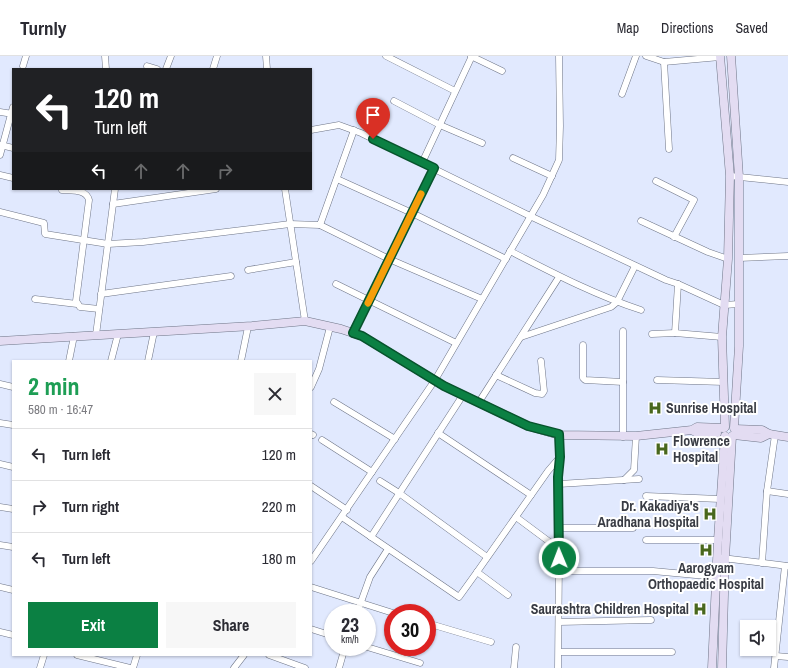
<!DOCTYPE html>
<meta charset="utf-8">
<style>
body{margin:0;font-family:"Archivo Narrow",sans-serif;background:#f7f7f7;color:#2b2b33;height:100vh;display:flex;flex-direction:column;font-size:15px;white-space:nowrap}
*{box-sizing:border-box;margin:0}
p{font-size:13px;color:#7c7c81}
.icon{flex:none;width:22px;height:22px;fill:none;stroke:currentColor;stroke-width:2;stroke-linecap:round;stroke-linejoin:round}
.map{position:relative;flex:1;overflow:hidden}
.side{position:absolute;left:12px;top:304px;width:300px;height:296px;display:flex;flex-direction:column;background:#fff;border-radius:0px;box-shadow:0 1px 3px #0004}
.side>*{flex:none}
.guide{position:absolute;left:12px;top:12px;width:300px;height:122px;border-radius:0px;box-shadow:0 1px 3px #0004;background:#202124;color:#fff;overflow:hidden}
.buttons{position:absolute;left:740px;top:564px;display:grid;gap:8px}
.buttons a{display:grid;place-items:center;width:36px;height:36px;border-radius:0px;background:#fff;box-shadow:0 1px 3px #0004;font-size:20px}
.speed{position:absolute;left:324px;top:548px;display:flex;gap:8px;font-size:20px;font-weight:700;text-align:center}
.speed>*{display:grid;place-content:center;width:52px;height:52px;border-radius:50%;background:#fff;box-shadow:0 1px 3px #0004;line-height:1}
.speed small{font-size:10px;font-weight:400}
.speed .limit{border:6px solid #d22;background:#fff;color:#111}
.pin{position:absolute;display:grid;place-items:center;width:34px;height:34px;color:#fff;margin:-41px -17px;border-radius:50% 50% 50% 0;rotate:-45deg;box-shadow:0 0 4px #0007}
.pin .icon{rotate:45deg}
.me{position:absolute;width:44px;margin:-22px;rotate:359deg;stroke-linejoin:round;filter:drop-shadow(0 0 3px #0008)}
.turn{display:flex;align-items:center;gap:14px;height:84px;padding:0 16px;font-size:18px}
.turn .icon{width:52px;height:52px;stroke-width:2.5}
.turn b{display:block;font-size:28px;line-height:34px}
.lanes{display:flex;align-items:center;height:38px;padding:0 16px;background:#0003;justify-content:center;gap:20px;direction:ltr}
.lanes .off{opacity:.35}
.round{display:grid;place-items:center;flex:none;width:42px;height:42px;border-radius:0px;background:#f7f7f7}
.head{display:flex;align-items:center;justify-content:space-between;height:68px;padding:0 16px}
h1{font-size:24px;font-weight:800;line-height:30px;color:#1e9e55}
.primary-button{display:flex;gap:8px;margin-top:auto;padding:8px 16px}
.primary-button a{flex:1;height:46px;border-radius:0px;background:#0b8043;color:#fff;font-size:16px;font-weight:800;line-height:46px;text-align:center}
.primary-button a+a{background:#f7f7f7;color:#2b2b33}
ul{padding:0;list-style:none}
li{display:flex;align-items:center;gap:12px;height:52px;padding:0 16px;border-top:1px solid #e1e1e2}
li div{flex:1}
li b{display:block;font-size:15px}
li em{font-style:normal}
header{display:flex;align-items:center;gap:24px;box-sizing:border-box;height:56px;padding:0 20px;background:#fff;border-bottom:1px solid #e1e1e2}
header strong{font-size:19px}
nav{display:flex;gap:22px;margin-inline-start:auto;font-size:14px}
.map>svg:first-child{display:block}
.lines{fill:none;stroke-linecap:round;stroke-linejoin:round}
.street-casing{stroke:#6e7587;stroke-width:7}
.secondary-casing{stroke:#6e7587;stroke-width:9}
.street{stroke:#fff;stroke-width:6}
.secondary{stroke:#e3dcf2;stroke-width:8}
.route-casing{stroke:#07532c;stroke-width:10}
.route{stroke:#0b8043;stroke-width:7}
.slow{stroke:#f59e0b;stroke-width:7}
.labels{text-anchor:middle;stroke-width:4;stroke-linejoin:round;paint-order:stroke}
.poi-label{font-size:14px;font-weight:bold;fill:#393c44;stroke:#fff;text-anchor:start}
</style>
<header>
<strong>Turnly</strong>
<nav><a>Map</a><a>Directions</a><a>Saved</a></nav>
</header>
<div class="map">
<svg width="788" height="612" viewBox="0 0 788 612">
<rect width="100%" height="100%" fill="#e1e9fe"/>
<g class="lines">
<g class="street-casing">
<g id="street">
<path d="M105,0L106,13"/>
<path d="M266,0L267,13"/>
<path d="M386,0L455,35"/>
<path d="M471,0L502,15"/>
<path d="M646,0L664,6L720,1"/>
<path d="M664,6L669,93"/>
<path d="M23,10L26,0"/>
<path d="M147,10L157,13"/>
<path d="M166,13L171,0"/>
<path d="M213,13L217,0"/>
<path d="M622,38L636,0"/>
<path d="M394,45L440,69L482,87"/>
<path d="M0,56L13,58"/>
<path d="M311,74L339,69L361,77L530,160L666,224L678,228L724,249L739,248"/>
<path d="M0,89L13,92"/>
<path d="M0,99L13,51"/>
<path d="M513,102L552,120"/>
<path d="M422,107L472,0"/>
<path d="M0,119L13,122"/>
<path d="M730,120L788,126"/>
<path d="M337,123L412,157L506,203"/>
<path d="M656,125L694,144L674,181"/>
<path d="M285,133L305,265"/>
<path d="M62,134C72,135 86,133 89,144L76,245L80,251L99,253"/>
<path d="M113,148L216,133"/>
<path d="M0,156L44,167L45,178L108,188L143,186L290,168L320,169L354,74"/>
<path d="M641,165L708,196L728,203"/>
<path d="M320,169L389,203L482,243"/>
<path d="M510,195C553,217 595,239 641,254"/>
<path d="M739,202L788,200"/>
<path d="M248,214L296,206"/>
<path d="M336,228L456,287"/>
<path d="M678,228L675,277L722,281"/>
<path d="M101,238L231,220"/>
<path d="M35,243L77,248"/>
<path d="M353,277L434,112"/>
<path d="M652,278L675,277"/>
<path d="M96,279L115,133"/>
<path d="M521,281L611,251L617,246L635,210"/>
<path d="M583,289V322L585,324L623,326"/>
<path d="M69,305L74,280"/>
<path d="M111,305L118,278"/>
<path d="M148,305L154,276"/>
<path d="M241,305L248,271"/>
<path d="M496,319L535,337L542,338L544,335L541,305"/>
<path d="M657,324L724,326"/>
<path d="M0,328L13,331"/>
<path d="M311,331L319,313L330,271"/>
<path d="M334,346L395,383"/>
<path d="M479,346L559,221"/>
<path d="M0,367L13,369"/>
<path d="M438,377L531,439"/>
<path d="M311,378L313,379"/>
<path d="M623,381V275"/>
<path d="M322,384L372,416"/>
<path d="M0,408L13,411"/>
<path d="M624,424L634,414L636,380"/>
<path d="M380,425L399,437L487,501"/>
<path d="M559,428L639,423"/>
<path d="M311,430L347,454"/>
<path d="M767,435L788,438"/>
<path d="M646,440L720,443"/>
<path d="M0,451L13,453"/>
<path d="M342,461L459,541L477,516L548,415L560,401"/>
<path d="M516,461L559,493"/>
<path d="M559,472H633"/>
<path d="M371,481L463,339"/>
<path d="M646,484H718"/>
<path d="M0,489L13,491"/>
<path d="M722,502L788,510"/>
<path d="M311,505L435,324L543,139L559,104L560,70L559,0"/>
<path d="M762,507L767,435L775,379"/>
<path d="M559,515H653L717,521"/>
<path d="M477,516L508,539"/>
<path d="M0,531L13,534"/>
<path d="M311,531L393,557"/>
<path d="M357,557L370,521L388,493"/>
<path d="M559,566L651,564"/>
<path d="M427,567L491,586"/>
<path d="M311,573L333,580"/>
<path d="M0,576L13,579"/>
<path d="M367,591L420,607"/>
<path d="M559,596H672"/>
<path d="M77,599L130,612"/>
<path d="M269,599L305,612"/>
<path d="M776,600L788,601"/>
<path d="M40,612L44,599"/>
<path d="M133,612L137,599"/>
<path d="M234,612L244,599"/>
<path d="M339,612L345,591"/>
<path d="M514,612L516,591"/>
<path d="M558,612L559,502V421L560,401L559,379"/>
<path d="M774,612L785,510"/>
</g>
</g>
<g class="secondary-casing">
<g id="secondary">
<path d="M720,0L730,120L728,203L722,281L725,371"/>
<path d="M731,0L739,121V290L734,372"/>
<path d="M0,285L252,270L305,265L341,273L362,280L444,330L528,370L559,379L636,380L692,374L697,371L724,372"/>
<path d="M735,373L762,374L769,378L788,381"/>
<path d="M692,374L697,377H717"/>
<path d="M734,379L761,382L769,378"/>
<path d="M712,612L718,484L725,380"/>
<path d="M722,612L725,502L732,380"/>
</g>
</g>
<use href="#street" class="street"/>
<use href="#secondary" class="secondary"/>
</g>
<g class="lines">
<g class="route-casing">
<path id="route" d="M373,83L434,112L353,277L362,280L444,330L528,370L559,378L560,401L558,421L559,502"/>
</g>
<use href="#route" class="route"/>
<path class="slow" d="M368,247L421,138"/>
</g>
<defs>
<g id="hospital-bare" transform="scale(1.08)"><path d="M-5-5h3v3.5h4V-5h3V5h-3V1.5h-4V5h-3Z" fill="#48671d" stroke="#fff" stroke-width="2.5" paint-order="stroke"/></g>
</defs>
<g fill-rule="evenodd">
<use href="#hospital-bare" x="655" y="352"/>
<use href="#hospital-bare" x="662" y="393"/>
<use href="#hospital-bare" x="710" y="458"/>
<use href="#hospital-bare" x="706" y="494"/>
<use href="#hospital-bare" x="700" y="553"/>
</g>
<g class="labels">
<g class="poi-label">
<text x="666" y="357">Sunrise Hospital</text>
<text x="673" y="390">Flowrence<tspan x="673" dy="16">Hospital</tspan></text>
<text x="699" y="455" text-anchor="end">Dr. Kakadiya's<tspan x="699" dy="16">Aradhana Hospital</tspan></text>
<text x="706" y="517" text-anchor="middle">Aarogyam<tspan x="706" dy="16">Orthopaedic Hospital</tspan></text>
<text x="689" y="558" text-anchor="end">Saurashtra Children Hospital</text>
</g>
</g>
</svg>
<div class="buttons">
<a><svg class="icon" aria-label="sound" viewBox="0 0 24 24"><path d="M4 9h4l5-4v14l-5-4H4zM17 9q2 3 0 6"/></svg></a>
</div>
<div class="speed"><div>23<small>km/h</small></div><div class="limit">30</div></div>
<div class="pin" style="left:373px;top:83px;background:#d93025"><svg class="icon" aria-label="arrive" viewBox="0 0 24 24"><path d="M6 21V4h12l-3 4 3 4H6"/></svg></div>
<svg class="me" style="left:559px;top:502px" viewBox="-20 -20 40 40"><circle r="17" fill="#0b8043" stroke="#fff" stroke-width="3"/><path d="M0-11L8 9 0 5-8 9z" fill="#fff"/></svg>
<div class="guide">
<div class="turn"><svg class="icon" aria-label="left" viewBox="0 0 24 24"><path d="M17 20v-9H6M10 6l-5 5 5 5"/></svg><div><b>120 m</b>Turn left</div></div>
<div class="lanes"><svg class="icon" aria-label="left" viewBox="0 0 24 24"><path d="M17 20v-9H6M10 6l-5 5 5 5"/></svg><svg class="icon off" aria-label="ahead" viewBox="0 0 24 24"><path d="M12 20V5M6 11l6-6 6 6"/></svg><svg class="icon off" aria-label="ahead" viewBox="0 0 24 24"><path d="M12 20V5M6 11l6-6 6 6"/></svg><svg class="icon off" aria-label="right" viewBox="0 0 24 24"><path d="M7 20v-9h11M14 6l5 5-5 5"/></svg></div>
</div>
<section class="side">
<div class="head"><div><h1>2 min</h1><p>580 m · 16:47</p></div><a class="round"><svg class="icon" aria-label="close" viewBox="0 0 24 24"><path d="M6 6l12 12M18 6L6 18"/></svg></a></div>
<ul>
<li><svg class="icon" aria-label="left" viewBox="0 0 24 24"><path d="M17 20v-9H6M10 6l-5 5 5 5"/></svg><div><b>Turn left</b></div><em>120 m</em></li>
<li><svg class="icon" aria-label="right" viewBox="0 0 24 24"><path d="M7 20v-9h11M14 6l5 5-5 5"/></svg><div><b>Turn right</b></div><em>220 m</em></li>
<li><svg class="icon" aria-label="left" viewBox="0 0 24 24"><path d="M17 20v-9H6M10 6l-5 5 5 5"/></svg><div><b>Turn left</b></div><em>180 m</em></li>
</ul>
<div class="primary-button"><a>Exit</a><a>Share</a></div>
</section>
</div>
